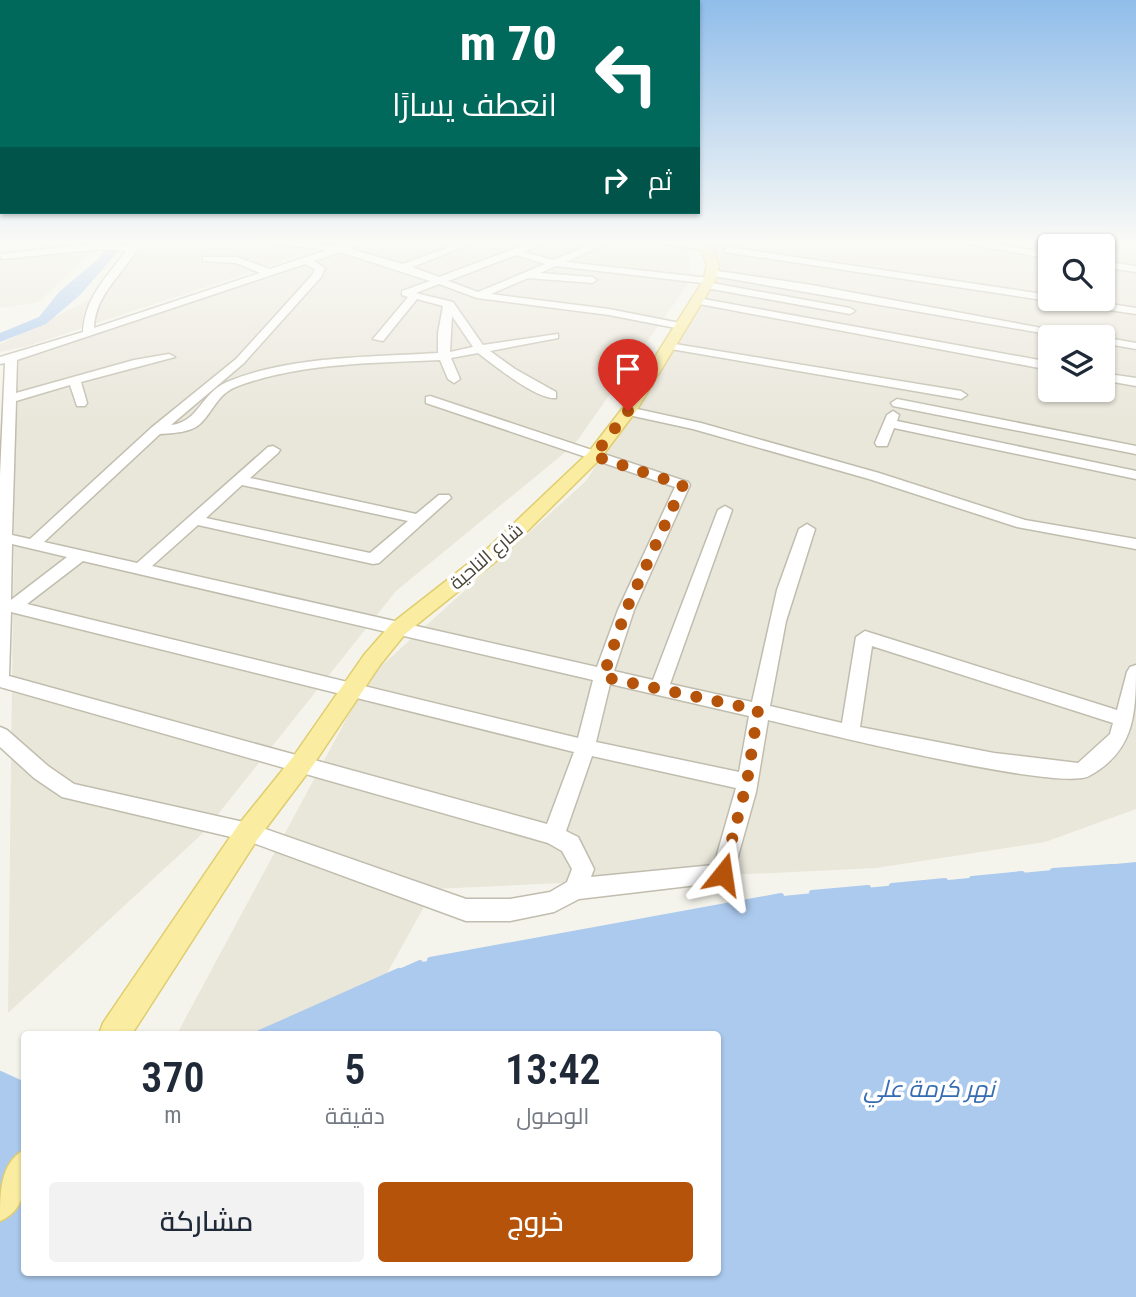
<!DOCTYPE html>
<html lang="ar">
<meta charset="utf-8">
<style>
body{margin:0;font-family:"Roboto Condensed",Cairo,sans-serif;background:#f2f2f3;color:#1f2937;direction:rtl;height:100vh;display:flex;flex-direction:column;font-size:26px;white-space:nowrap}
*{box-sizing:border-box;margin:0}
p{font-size:23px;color:#747a83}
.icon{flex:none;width:38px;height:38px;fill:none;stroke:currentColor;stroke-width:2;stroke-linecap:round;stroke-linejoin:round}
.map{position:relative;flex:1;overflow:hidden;direction:ltr}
.sheet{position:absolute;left:21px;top:1031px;width:700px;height:245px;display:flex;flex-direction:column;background:#fff;border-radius:7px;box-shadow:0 2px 5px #0004;direction:rtl}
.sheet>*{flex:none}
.top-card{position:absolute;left:0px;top:0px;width:700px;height:214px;box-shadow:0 2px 5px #0004;direction:rtl;background:#00695c;color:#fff;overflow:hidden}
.controls{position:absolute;left:1038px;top:234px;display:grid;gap:14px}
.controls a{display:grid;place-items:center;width:77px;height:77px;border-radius:7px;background:#fff;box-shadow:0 2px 5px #0004;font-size:35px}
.pin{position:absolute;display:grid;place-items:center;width:60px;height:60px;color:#fff;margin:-72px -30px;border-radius:50% 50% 50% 0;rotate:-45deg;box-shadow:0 0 7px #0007}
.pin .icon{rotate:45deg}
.me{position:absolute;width:77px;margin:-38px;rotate:15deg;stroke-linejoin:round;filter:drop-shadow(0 0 5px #0008)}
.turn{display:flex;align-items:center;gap:24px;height:147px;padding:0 28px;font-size:32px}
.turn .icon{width:91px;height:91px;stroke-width:2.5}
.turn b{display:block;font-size:49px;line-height:60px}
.then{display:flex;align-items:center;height:66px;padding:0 28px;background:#0003;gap:14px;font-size:26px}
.eta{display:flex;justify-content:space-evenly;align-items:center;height:119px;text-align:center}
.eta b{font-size:42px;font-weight:600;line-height:49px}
.action{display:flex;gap:14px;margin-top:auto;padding:14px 28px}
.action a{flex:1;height:80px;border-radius:7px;background:#b45309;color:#fff;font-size:28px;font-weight:600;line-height:80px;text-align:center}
.action a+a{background:#f2f2f3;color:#1f2937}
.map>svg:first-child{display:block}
.residential{fill:#e9e6da;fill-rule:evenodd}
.water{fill:#accaee}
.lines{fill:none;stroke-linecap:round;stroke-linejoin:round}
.stream-far1{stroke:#accaee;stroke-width:6}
.stream{stroke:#accaee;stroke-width:8}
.minor-casing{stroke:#c1bdae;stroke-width:3}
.major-casing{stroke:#e0cd6f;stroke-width:3}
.minor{fill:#fff;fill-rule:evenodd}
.major{fill:#faeca0;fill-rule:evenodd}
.route{stroke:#b45309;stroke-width:12;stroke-dasharray:0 21.6}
.labels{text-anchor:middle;stroke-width:7;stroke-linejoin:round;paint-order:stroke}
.street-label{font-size:19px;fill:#4a4539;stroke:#fff}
.near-water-label{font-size:24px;font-style:italic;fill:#366db2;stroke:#fff}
</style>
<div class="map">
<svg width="1136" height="1297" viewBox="0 0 1136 1297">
<rect width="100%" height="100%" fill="#f5f4ec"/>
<g class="residential">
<path d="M0,241H103L39,302L0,308Z"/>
<path d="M147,241H344L28,346L0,352V344L97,296Z"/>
<path d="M378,241H689L690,281L574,445L396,591L203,833L8,1013L16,362Z"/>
<path d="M711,241H1136V809L1045,842L876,868L434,889L381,984L282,1034H177L369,677L586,481L709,290ZM1050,247H1102V299H1050ZM1050,338H1102V390H1050Z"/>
</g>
<g class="water">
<path d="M113,241H127L81,294L46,324L0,342V333L39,317L59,292L97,260Z"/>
<path d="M1136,862V1297H0V1075L24,1086V1272H718V1034H260L422,962L762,898Z"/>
</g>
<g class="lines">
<g class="stream-far1">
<path d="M1053,871L1112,867"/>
<path d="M972,879L1022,874"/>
<path d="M892,886L945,881"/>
<path d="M812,893L868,888"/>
<path d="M430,960L781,896"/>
<path d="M395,974L420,963"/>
</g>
<g class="stream">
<path d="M260,1034L399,972"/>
<path d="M0,1075L24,1086"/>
</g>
<g class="minor-casing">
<g id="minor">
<path d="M255,241L340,246L354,241H368L350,249L403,264L465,241H478L412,267L439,277L535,241H548L524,252L553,260L600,241H612L566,262L709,278L714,281L712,283L850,308L855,311L850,314L706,288L702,287V283L556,266L540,273L592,277L597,280L592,283L528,278L491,294L609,309L685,324L686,326L681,329L609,315L477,298L439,284L416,293L453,302L483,345L558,334V338L490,351L515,369L556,392V398C537,400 494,365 478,353L451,358L460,379L454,383L448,379L440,360C373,363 301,363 238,386C218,393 214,410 201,423C191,433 173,433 160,434L44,542L137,563L268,447L273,446L280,450L278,453L250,478L416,514L439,495H449L451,498L379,563L373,564L198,525L152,566L597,667L618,610L675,487L426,403V397L430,396L688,482L690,485L634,610L614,671L653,680L718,510L725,506L732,510L670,684L752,702L777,590L799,529L807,524L815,529L786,621L770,706L842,723L856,637L865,631L1117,710L1127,672L1130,667L1136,665C1136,713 1135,751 1089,776C1060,792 813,731 768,720L756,792L731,881L579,899L554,912L510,921H466L248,841L62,797L34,778L0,747V727L7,730L48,766L74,784L248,823L466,899H510L550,892L567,882L572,869L562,851L548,843L0,687V475L5,363L0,364V357L83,332C85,297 106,278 126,251L101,249L2,259L0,254L101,243L130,246L133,241H141C128,272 95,291 94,328L260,273L236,263L203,261V257H237L270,269L327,250ZM340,252L430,281L402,291V295L408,297L373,339L383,341L417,299L443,306L438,333V353C373,357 288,356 227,382C201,393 199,422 171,425L244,363L321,277L325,268L314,261ZM516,255L545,264L478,292L448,281ZM305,264L315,269L313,274L236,359L151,428L30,539L12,535L16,401L70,385L77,406H85L87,403L81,382L175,357L169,354L134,360L16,393L17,360ZM452,316L473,347L450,352ZM242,485L408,521L370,553L206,518ZM12,544L67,557L11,600ZM83,561L593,680L578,738L27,604ZM11,612L574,752L547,824L9,676ZM872,646L1113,723L1110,734L1078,763L994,753L860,727ZM610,684L749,716L739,772L596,742ZM592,756L736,788L714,865L591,877L594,869L578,837L566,831Z"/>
<path d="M647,241H678L710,247L705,250Z"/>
<path d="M952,241H975L1050,253V259Z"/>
<path d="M728,247L1050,295V299H1079L1136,308V314L725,252V248Z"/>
<path d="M1102,261L1136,266V272L1102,267Z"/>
<path d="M711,270L812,285L1095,338H1070L708,275L706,273Z"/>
<path d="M698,298L1050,362V370L694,303L693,301Z"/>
<path d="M1102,337L1136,343V349L1102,343V338H1098Z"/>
<path d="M669,343L961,391L967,395L961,399L665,348L663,346Z"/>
<path d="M1102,373L1136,378V386L1102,380Z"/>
<path d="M897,399L1136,446V454L893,406L891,403Z"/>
<path d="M628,407L701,423L879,473L1025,520L1136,539V549L1017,527L869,479L693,429L624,414V408Z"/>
<path d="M893,411L899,415L897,421L1136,471V479L894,428L887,446H877L875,443L887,415Z"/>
</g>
</g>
<g class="major-casing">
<g id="major">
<path d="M699,241H710L719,266L715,281L636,411L600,459L501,557L405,634L380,665L309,771L257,840L132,1034H99L103,1023L239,824L293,757L364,655L391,624L487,549L588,453L622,409L703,281L707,266Z"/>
<path d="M24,1150C26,1177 29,1209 0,1221C0,1193 0,1163 24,1150Z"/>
</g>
</g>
<use href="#minor" class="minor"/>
<use href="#major" class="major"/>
</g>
<linearGradient id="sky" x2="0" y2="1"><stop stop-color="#90bdea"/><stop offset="0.57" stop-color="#fafaf6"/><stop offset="1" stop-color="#fafaf6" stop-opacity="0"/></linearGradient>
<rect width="1136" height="423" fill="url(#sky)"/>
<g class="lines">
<path class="route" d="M628,411L594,456L683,485L626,610L603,677L758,710L747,782L723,874"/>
</g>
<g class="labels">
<g class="street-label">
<text transform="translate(486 556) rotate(-41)" y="7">شارع الناحية</text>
</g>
<g class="near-water-label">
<text x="929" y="1097">نهر كرمة علي</text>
</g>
</g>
</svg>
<div class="controls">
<a><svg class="icon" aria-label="search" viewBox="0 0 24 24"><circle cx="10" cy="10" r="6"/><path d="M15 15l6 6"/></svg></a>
<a><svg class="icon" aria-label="layers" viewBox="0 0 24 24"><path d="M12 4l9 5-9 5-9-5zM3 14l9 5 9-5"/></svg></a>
</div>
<div class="pin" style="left:628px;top:411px;background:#d93025"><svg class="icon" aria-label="arrive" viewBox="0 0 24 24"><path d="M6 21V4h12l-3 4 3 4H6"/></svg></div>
<svg class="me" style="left:723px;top:874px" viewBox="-20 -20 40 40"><path d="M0-17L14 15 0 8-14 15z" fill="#b45309" stroke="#fff" stroke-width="4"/></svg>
<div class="top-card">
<div class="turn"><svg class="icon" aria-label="left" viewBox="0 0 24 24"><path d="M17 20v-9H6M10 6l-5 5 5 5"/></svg><div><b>70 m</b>انعطف يسارًا</div></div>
<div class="then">ثم<svg class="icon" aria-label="right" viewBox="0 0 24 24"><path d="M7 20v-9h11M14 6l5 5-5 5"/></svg></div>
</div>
<section class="sheet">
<div class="eta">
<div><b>13:42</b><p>الوصول</p></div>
<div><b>5</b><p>دقيقة</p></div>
<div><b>370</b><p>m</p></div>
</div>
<div class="action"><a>خروج</a><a>مشاركة</a></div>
</section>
</div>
